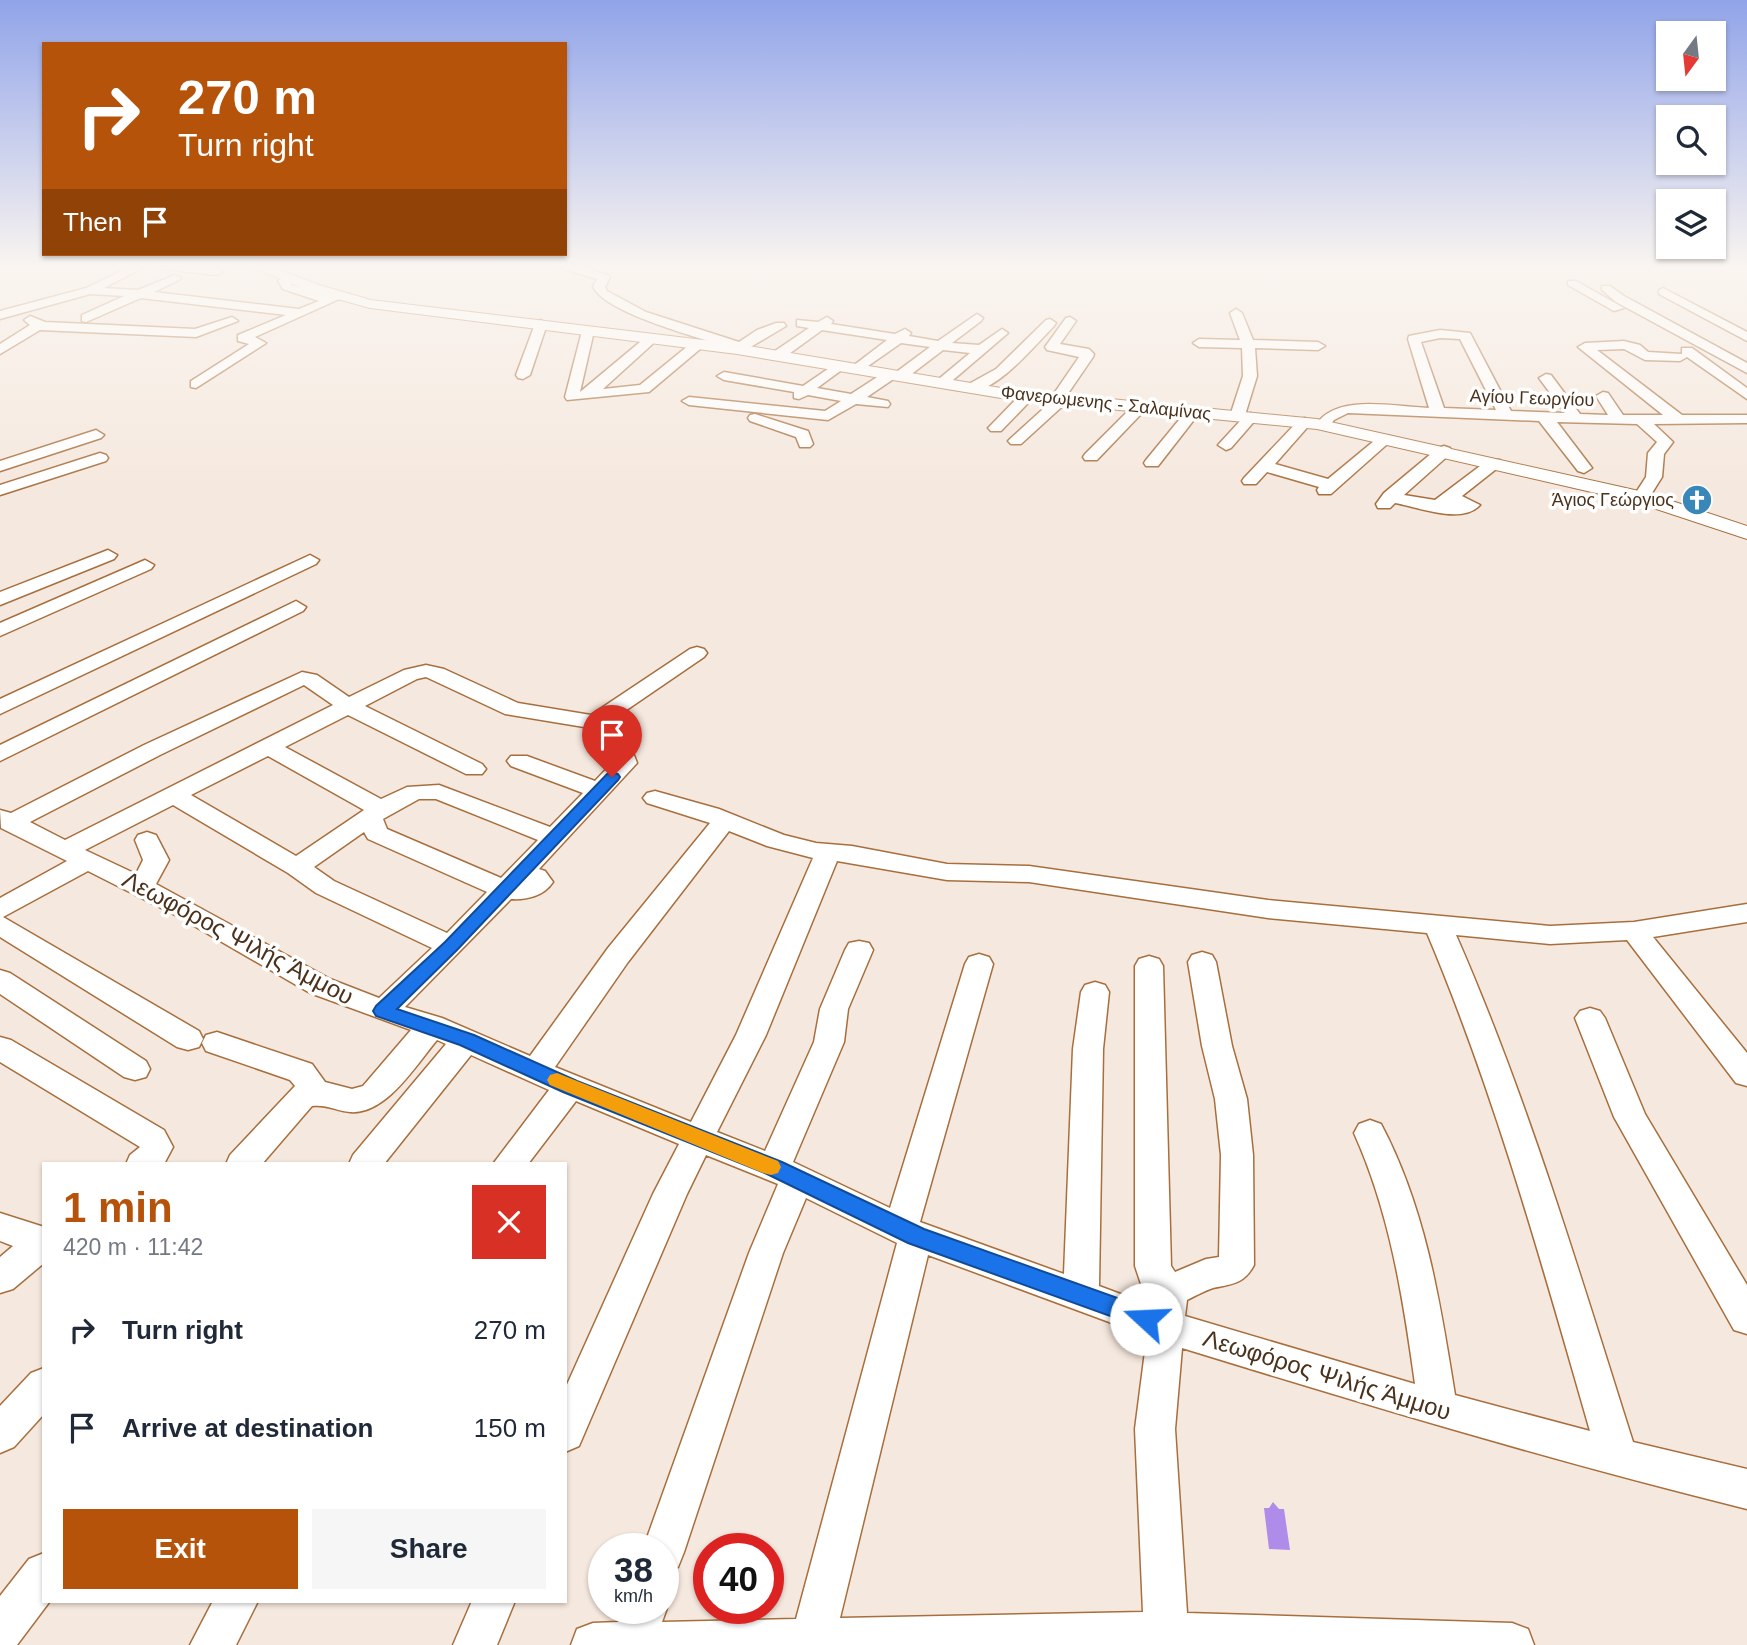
<!DOCTYPE html>
<meta charset="utf-8">
<style>
body{margin:0;font-family:Arial,sans-serif;background:#f6f6f7;color:#1f2937;height:100vh;display:flex;flex-direction:column;font-size:26px;white-space:nowrap}
*{box-sizing:border-box;margin:0}
p{font-size:23px;color:#747a83}
.icon{flex:none;width:38px;height:38px;fill:none;stroke:currentColor;stroke-width:2;stroke-linecap:round;stroke-linejoin:round}
.map{position:relative;flex:1;overflow:hidden}
.panel{position:absolute;left:42px;top:1162px;width:525px;height:441px;display:flex;flex-direction:column;background:#fff;border-radius:0px;box-shadow:0 2px 5px #0004}
.panel>*{flex:none}
.banner{position:absolute;left:42px;top:42px;width:525px;height:214px;border-radius:0px;box-shadow:0 2px 5px #0004;background:#b45309;color:#fff;overflow:hidden}
.needle{width:46px;rotate:195deg}
.controls{position:absolute;left:1656px;top:21px;display:grid;gap:14px}
.controls a{display:grid;place-items:center;width:70px;height:70px;border-radius:0px;background:#fff;box-shadow:0 2px 5px #0004;font-size:35px}
.speed{position:absolute;left:588px;top:1533px;display:flex;gap:14px;font-size:35px;font-weight:700;text-align:center}
.speed>*{display:grid;place-content:center;width:91px;height:91px;border-radius:50%;background:#fff;box-shadow:0 2px 5px #0004;line-height:1}
.speed small{font-size:18px;font-weight:400}
.speed .limit{border:10px solid #d22;background:#fff;color:#111}
.pin{position:absolute;display:grid;place-items:center;width:60px;height:60px;color:#fff;margin:-72px -30px;border-radius:50% 50% 50% 0;rotate:-45deg;box-shadow:0 0 7px #0007}
.pin .icon{rotate:45deg}
.me{position:absolute;width:77px;margin:-38px;rotate:290deg;stroke-linejoin:round;filter:drop-shadow(0 0 5px #0008)}
.turn{display:flex;align-items:center;gap:24px;height:147px;padding:0 21px;font-size:32px}
.turn .icon{width:91px;height:91px;stroke-width:2.5}
.turn b{display:block;font-size:49px;line-height:60px}
.then{display:flex;align-items:center;height:66px;padding:0 21px;background:#0003;gap:14px;font-size:26px}
.round{display:grid;place-items:center;flex:none;width:74px;height:74px;border-radius:0px;background:#f6f6f7}
.headline{display:flex;align-items:center;justify-content:space-between;height:119px;padding:0 21px}
h1{font-size:42px;font-weight:700;line-height:52px;color:#b45309}
.cta{display:flex;gap:14px;margin-top:auto;padding:14px 21px}
.cta a{flex:1;height:80px;border-radius:0px;background:#b45309;color:#fff;font-size:28px;font-weight:700;line-height:80px;text-align:center}
.cta a+a{background:#f6f6f7;color:#1f2937}
ul{padding:0;list-style:none}
li{display:flex;align-items:center;gap:21px;height:98px;padding:0 21px}
li div{flex:1}
li b{display:block;font-size:26px}
li em{font-style:normal}
.map>svg:first-child{display:block}
.water{fill:#b08cea}
.lines{fill:none;stroke-linecap:round;stroke-linejoin:round}
.minor-casing{stroke:#a86f3d;stroke-width:3}
.major-casing{stroke:#a86f3d;stroke-width:2}
.minor{fill:#fff;fill-rule:evenodd}
.major{fill:#fff;fill-rule:evenodd}
.route{fill:#1a73e8;stroke:#114b97;stroke-width:2}
.slow{fill:#f59e0b}
.labels{text-anchor:middle;stroke-width:7;stroke-linejoin:round;paint-order:stroke}
.far-street-label{font-size:18px;fill:#4a321c;stroke:#fff}
.far-poi-label{font-size:18px;fill:#4a321c;stroke:#fff;text-anchor:end}
.near-street-label{font-size:24px;fill:#4a321c;stroke:#fff}
</style>
<div class="map">
<svg width="1747" height="1645" viewBox="0 0 1747 1645">
<rect width="100%" height="100%" fill="#f5e8de"/>
<path class="water" d="M1273,1502L1279,1509H1284L1290,1550L1269,1549L1264,1508H1269Z"/>
<g class="lines">
<g class="minor-casing">
<g id="minor">
<path d="M134,265C156,265 206,260 223,272L217,275L154,268L148,265L104,288L138,290L175,275L181,278L179,280L154,292L299,309L319,301L283,289L278,281L288,274L294,277L290,281L292,285L330,296L340,292L346,296L255,337L266,343L196,388L191,387V381L249,344L238,341V335L286,315L141,298L86,322L82,321V315L124,296L90,294L0,319V311L86,288Z"/>
<path d="M559,265H572L608,275L610,277L605,287L607,291L646,312L739,342L757,330L776,323H784L786,326L742,352H732L731,348C701,338 607,314 593,287L597,279L560,268Z"/>
<path d="M1568,281H1576L1624,308L1614,311L1568,285Z"/>
<path d="M1602,286H1610L1624,296L1747,363V373L1616,302L1602,290Z"/>
<path d="M1663,288L1747,332V341L1659,294V290Z"/>
<path d="M1236,309L1242,313L1253,340L1318,342L1325,346L1318,350L1255,348L1257,376L1245,415L1251,413L1258,417L1231,448L1226,450L1218,445L1241,420L1232,419L1230,416L1243,376L1242,348L1199,347L1193,343L1199,339L1240,340L1230,313Z"/>
<path d="M977,314L983,318L981,321L952,343L979,345L1002,329L1008,333L946,386L941,387L934,383L970,353L943,350L905,379L895,378L867,397L888,401L890,404L888,407L856,404L828,420L689,405L682,401L689,397L825,411L841,401L808,395L799,399L794,398V392L724,380L717,376L724,372L803,386L838,362L843,363V369L817,388L851,394L885,372L895,373L930,347L901,343L858,373L853,372V366L887,340L822,330L782,359H772V353L809,328L797,326V320L818,322L827,317L833,321L831,324L895,334L905,329L911,333L909,336L938,341Z"/>
<path d="M30,316L45,322L195,329L232,317L238,321L196,337L40,330L0,354V344L30,325L24,320Z"/>
<path d="M1070,317L1076,321L1060,344L1089,349L1094,354L1093,357L1067,395L1066,403L1021,444H1011L1008,441L1011,438L1054,399L1053,395L1079,357L1047,350L1045,347L1066,318Z"/>
<path d="M1050,319L1056,323L1054,326C1037,343 994,396 967,391V385L996,369L1046,320Z"/>
<path d="M541,320L547,324L530,375L523,379L518,378L516,375L535,324Z"/>
<path d="M588,327L594,331L580,392L646,337L651,336L657,340L603,389L640,385L694,341H704L706,344L649,392L567,400L565,397L582,331Z"/>
<path d="M1440,330L1470,333L1511,411L1565,413L1539,378L1546,374L1551,375L1580,414L1608,415L1596,396L1603,392L1608,393L1623,415H1663L1578,347L1585,343L1624,341L1640,345L1648,352L1682,354V348H1692L1747,388V399L1687,357L1680,361L1645,360L1624,349L1597,350L1682,415H1747V423L1654,424L1673,442L1664,454L1662,477L1647,501L1641,502L1633,497L1646,477L1648,453L1657,442L1637,424L1557,422L1592,468L1584,473L1578,471L1539,421L1348,413L1334,420L1328,428H1318L1316,425C1336,393 1395,407 1429,408L1408,339L1409,336ZM1440,338L1460,339L1496,410L1444,408L1421,342Z"/>
<path d="M1027,392L1034,396L1032,399L1001,431H991L988,428L991,425L1022,393Z"/>
<path d="M1139,404L1146,408L1144,411L1097,460H1085L1083,457L1085,454L1134,405Z"/>
<path d="M1193,408L1200,412L1158,466H1146L1144,463L1146,460L1188,409Z"/>
<path d="M755,414L808,431L813,444L810,447H800L796,437L750,421L748,418L750,415Z"/>
<path d="M1305,418L1312,422L1275,464L1328,479L1380,436H1390L1393,439L1331,494H1319L1317,490L1319,487L1267,472L1256,484H1244L1242,481L1244,478L1300,419Z"/>
<path d="M96,430L104,435L101,438L0,471V461Z"/>
<path d="M1444,446L1450,448L1452,451L1450,454L1404,495L1435,500L1488,460H1500L1502,463L1500,466L1462,496L1480,505C1462,525 1418,507 1395,503L1390,508H1378L1376,504L1384,493L1438,448Z"/>
<path d="M100,453L106,455L108,458L106,461L0,495V485Z"/>
<path d="M108,550L117,555L114,559L0,605V592Z"/>
<path d="M310,555L319,560L316,564L0,714V699Z"/>
<path d="M145,560L154,565L151,569L0,636V623Z"/>
<path d="M296,601L306,607L303,611L0,761V745Z"/>
<path d="M697,647L704,649L707,653L704,657L606,724L607,730L632,750L637,763L539,869L545,871L553,882C544,896 527,900 511,899L405,1007L442,1018L530,1056L608,948L710,823L647,803L643,798L647,793L655,791L719,809L784,835L816,843L852,846L947,864L1029,866L1268,900L1550,926L1634,922L1747,904V922L1653,937L1747,1053V1086L1736,1083L1627,940L1550,944L1456,935C1528,1099 1579,1272 1633,1442L1747,1469V1509C1557,1462 1370,1406 1182,1348L1175,1429L1187,1613L1512,1623L1528,1629L1534,1645H571L577,1629L593,1623L618,1622L623,1608H663V1600L667,1608L662,1622L796,1619L897,1243L806,1198L783,1253L684,1552L678,1567L663,1573V1549H643L749,1253L778,1184L706,1155L687,1194L579,1446L565,1452V1389L653,1194L679,1144L576,1101L528,1164H493L549,1090L471,1055L384,1164H349L353,1155L446,1044L437,1040C416,1065 386,1115 350,1112C337,1111 326,1104 312,1106L262,1164H226L230,1155L295,1086L290,1080L206,1051L202,1043L206,1035L217,1032L312,1064L325,1082L352,1089L363,1086L411,1030L310,993L177,916L88,871L3,917L199,1031L203,1039L199,1047L188,1050L177,1047L0,937V898L67,861L1,828L0,810L11,813L144,745L302,672L317,675L349,697L404,670L426,665L444,669L518,703L591,715L690,649ZM426,677L505,714L584,727L588,737L613,757V762L595,781L527,756H511L507,761L511,766L583,793L550,827L439,785L407,787L381,799L285,747L348,715L466,774H482L486,769L482,764L365,706L417,679ZM304,685L333,705L65,840L30,822L160,755ZM268,756L364,810L296,856L191,795ZM419,799H436L538,840L501,878L387,829L383,819ZM173,805L288,873L316,893L432,948L379,998L330,979L156,884L169,860L156,835L147,832L138,835L135,840L143,860L136,874L85,850ZM729,831L767,846L813,858L736,1035L691,1122L555,1067L628,962ZM364,832L368,839L487,892L447,933L334,881L314,867ZM837,861L947,880L1029,882L1268,918L1427,933C1495,1094 1542,1264 1590,1431L1455,1395C1440,1302 1426,1209 1381,1124L1370,1120L1359,1124L1354,1133C1390,1213 1403,1297 1415,1384L1185,1316L1187,1300C1195,1296 1204,1291 1213,1288C1232,1284 1244,1284 1254,1265L1253,1155L1247,1099L1232,1046L1216,962L1212,955L1202,952L1192,955L1188,962L1202,1046L1215,1099L1221,1155L1219,1257L1206,1259L1175,1272L1171,1266L1163,966L1159,959L1149,956L1139,959L1135,966V1266L1142,1287L1152,1296L1150,1305L1099,1286L1103,1049L1109,992L1105,985L1095,982L1085,985L1081,992L1073,1049L1064,1274L920,1222L993,964L989,957L979,954L969,957L965,964L890,1208L793,1162L844,1042L848,1009L873,950L869,943L859,941L849,943L845,950L820,1009L814,1042L765,1151L717,1132L766,1035ZM928,1255L1147,1336L1135,1429L1143,1612L840,1618Z"/>
<path d="M0,970L10,973L146,1061L150,1069L146,1077L135,1080L124,1077L0,994Z"/>
<path d="M1590,1008L1600,1011L1605,1018L1645,1114L1747,1285V1334L1734,1330L1614,1117L1575,1018L1580,1011Z"/>
<path d="M0,1037L11,1040L164,1130L173,1147L164,1164H126L130,1155L140,1147L0,1062Z"/>
<path d="M0,1213L44,1227V1263L13,1289L0,1293V1257L13,1246L0,1241Z"/>
<path d="M44,1368V1414L14,1447L0,1453V1406L31,1373Z"/>
<path d="M44,1553V1601H50L17,1645H0V1596L29,1559Z"/>
<path d="M213,1601H258L236,1645H190Z"/>
<path d="M472,1601H515L497,1645H453Z"/>
</g>
</g>
<g class="major-casing">
<path id="major" d="M247,265H266L319,285L371,300L737,344L1007,389L1317,419L1648,493L1747,526V539L1635,502L1317,429L1007,399L737,354L370,308L309,291Z"/>
</g>
<use href="#minor" class="minor"/>
<use href="#major" class="major"/>
</g>
<linearGradient id="sky" x2="0" y2="1"><stop stop-color="#91a4e9"/><stop offset="0.54" stop-color="#faf5f0"/><stop offset="1" stop-color="#faf5f0" stop-opacity="0"/></linearGradient>
<rect width="1747" height="495" fill="url(#sky)"/>
<path class="route" d="M612,772L618,774L620,777L618,780L457,950L397,1009L474,1035L577,1081L782,1162L924,1229L1154,1311L1158,1319L1154,1326L1146,1329L908,1243L767,1174L563,1092L460,1045L376,1016L373,1011L376,1006L445,942L607,774Z"/>
<path class="slow" d="M557,1073L778,1161L781,1167L778,1173L771,1175L763,1173L550,1085L547,1080L550,1075Z"/>
<defs>
<g id="church-disc" transform="scale(1.575)"><circle r="9.5" fill="#3986b9" stroke="#fff"/><path d="M-1.2-6h2.4v3.5h3.3v2.4h-3.3V6h-2.4V-.1h-3.3v-2.4h3.3Z" fill="#fff"/></g>
</defs>
<g fill-rule="evenodd">
<use href="#church-disc" x="1697" y="500"/>
</g>
<g class="labels">
<g class="far-street-label">
<text transform="translate(1532 398) rotate(2)" y="6">Αγίου Γεωργίου</text>
<text transform="translate(1106 403) rotate(6)" y="6">Φανερωμενης - Σαλαμίνας</text>
</g>
<g class="far-poi-label">
<text x="1674" y="506">Άγιος Γεώργιος</text>
</g>
<g class="near-street-label">
<text transform="translate(238 938) rotate(28)" y="8">Λεωφόρος Ψιλής Άμμου</text>
<text transform="translate(1327 1375) rotate(17)" y="8">Λεωφόρος Ψιλής Άμμου</text>
</g>
</g>
</svg>
<div class="controls">
<a><svg class="needle" viewBox="-14 -14 28 28"><path d="M0-13l5 13h-10z" fill="#e53935"/><path d="M0 13l5-13h-10z" fill="#747a83"/></svg></a>
<a><svg class="icon" aria-label="search" viewBox="0 0 24 24"><circle cx="10" cy="10" r="6"/><path d="M15 15l6 6"/></svg></a>
<a><svg class="icon" aria-label="layers" viewBox="0 0 24 24"><path d="M12 4l9 5-9 5-9-5zM3 14l9 5 9-5"/></svg></a>
</div>
<div class="speed"><div>38<small>km/h</small></div><div class="limit">40</div></div>
<div class="pin" style="left:612px;top:777px;background:#d93025"><svg class="icon" aria-label="arrive" viewBox="0 0 24 24"><path d="M6 21V4h12l-3 4 3 4H6"/></svg></div>
<svg class="me" style="left:1146px;top:1319px" viewBox="-20 -20 40 40"><circle r="19" fill="#fff"/><path d="M0-13L10 11 0 6-10 11z" fill="#1a73e8"/></svg>
<div class="banner">
<div class="turn"><svg class="icon" aria-label="right" viewBox="0 0 24 24"><path d="M7 20v-9h11M14 6l5 5-5 5"/></svg><div><b>270 m</b>Turn right</div></div>
<div class="then">Then<svg class="icon" aria-label="arrive" viewBox="0 0 24 24"><path d="M6 21V4h12l-3 4 3 4H6"/></svg></div>
</div>
<section class="panel">
<div class="headline"><div><h1>1 min</h1><p>420 m · 11:42</p></div><a class="round" style="background:#d93025;color:#fff"><svg class="icon" aria-label="close" viewBox="0 0 24 24"><path d="M6 6l12 12M18 6L6 18"/></svg></a></div>
<ul>
<li><svg class="icon" aria-label="right" viewBox="0 0 24 24"><path d="M7 20v-9h11M14 6l5 5-5 5"/></svg><div><b>Turn right</b></div><em>270 m</em></li>
<li><svg class="icon" aria-label="arrive" viewBox="0 0 24 24"><path d="M6 21V4h12l-3 4 3 4H6"/></svg><div><b>Arrive at destination</b></div><em>150 m</em></li>
</ul>
<div class="cta"><a>Exit</a><a>Share</a></div>
</section>
</div>
